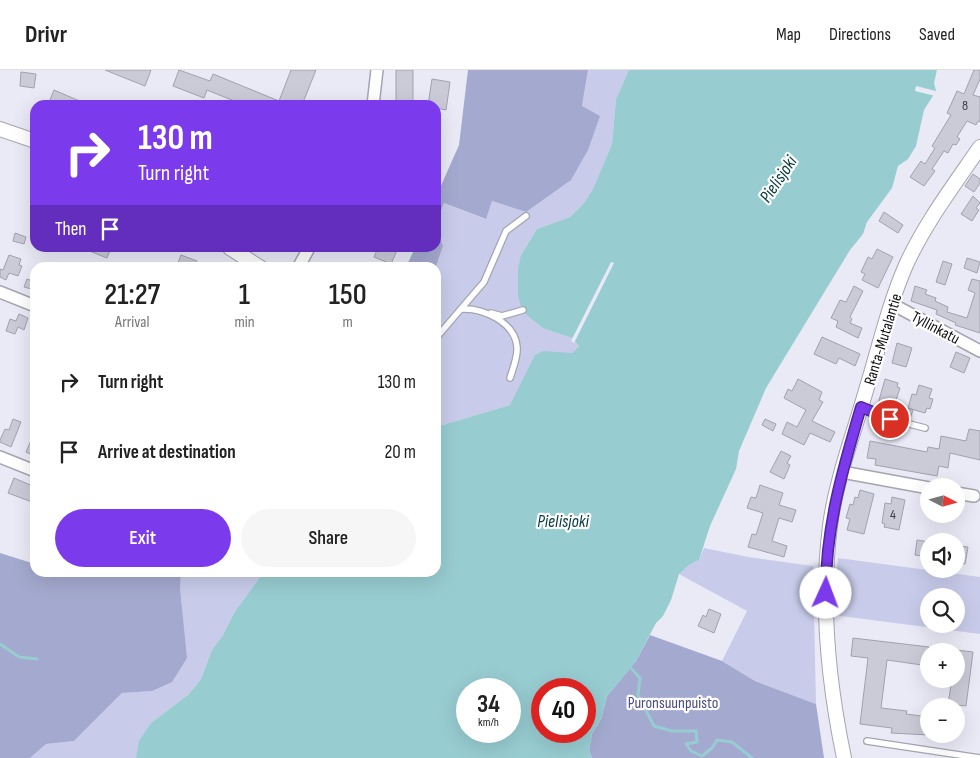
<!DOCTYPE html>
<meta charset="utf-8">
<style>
body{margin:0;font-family:"Sofia Sans Condensed",sans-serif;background:#f6f6f6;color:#222;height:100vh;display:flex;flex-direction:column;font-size:19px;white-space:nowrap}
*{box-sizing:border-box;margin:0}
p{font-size:16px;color:#767676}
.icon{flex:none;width:28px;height:28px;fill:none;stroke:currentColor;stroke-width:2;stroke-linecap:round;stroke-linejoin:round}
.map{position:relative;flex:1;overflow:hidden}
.sheet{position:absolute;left:30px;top:192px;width:411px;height:315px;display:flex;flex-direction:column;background:#fff;border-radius:15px;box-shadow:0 5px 20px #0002}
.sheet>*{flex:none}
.top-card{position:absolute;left:30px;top:30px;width:411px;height:152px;border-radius:15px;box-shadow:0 5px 20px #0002;background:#7c3aed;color:#fff;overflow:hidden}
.needle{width:32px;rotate:96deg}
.fabs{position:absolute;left:920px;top:408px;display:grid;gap:10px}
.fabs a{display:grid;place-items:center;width:45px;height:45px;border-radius:50%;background:#fff;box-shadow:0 5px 20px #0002;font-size:25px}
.speed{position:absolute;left:456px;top:608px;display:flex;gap:10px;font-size:25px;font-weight:700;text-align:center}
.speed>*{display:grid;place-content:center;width:65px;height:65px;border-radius:50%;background:#fff;box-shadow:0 5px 20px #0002;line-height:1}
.speed small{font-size:12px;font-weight:400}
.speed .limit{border:8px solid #d22;background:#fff;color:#111}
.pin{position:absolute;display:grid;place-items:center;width:42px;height:42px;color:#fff;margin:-21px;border:2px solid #fff;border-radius:50%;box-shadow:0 1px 5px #0007}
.me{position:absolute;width:55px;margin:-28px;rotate:2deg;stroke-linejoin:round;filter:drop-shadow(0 0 4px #0008)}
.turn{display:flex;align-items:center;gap:18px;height:105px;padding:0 25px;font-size:22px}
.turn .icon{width:65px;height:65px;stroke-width:2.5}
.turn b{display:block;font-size:35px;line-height:42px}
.then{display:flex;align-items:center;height:48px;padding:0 25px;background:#0003;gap:10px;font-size:19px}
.eta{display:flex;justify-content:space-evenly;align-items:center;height:85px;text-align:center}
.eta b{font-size:30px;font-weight:600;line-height:35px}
.button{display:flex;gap:10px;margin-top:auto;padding:10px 25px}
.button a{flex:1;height:58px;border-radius:30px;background:#7c3aed;color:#fff;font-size:20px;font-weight:600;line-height:58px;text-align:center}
.button a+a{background:#f6f6f6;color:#222}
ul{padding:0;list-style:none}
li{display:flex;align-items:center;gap:15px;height:70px;padding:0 25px}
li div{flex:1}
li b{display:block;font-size:19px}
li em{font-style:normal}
header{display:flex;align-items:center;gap:30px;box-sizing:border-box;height:70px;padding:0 25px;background:#fff;border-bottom:1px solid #e0e0e0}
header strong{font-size:24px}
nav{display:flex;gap:28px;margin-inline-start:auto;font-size:18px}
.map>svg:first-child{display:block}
.green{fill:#c8ccea;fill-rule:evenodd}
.forest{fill:#a4a9cf}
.water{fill:#97ccd1;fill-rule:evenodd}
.pier{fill:#e9eaf6}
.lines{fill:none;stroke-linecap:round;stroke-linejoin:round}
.stream{stroke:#97ccd1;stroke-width:3}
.building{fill:#cacbd7;stroke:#a0a2ad}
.service-casing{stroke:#a3a5b0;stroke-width:8}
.minor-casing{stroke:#a3a5b0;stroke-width:14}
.tertiary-casing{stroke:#a3a5b0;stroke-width:16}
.service{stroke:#fff;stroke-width:5.5}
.minor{stroke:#fff;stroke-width:11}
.tertiary{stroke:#fff;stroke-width:14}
.route-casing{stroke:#51269a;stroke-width:12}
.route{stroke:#7c3aed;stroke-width:9}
.labels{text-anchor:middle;stroke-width:4.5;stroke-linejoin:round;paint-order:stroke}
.number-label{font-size:14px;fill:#3e3f45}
.street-label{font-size:16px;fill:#101014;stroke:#fff}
.park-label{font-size:16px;fill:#494d81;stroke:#fff}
.water-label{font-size:18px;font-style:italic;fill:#063a3e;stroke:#fff}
</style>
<header>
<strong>Drivr</strong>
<nav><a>Map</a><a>Directions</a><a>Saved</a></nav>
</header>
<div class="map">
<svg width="980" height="688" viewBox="0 0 980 688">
<rect width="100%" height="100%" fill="#e9eaf6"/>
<g class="green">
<path d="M588,0H629L616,29L612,74L592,121L583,134L570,147L537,159L521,185L522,241L543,257L572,268L579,276L572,283H565L510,335L436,357V198L443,176L436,154L444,133L485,149L492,131L526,142L582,36Z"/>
<path d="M704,478L748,487L813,496L816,634L755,611L722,591L747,541L679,504L689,495L699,490Z"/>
<path d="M838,488L980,507V564L833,545ZM929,526H956V554H929Z"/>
<path d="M181,503H263L234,543L223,565L212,580L201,609L189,624L151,653L136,688H30L46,674L74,671L122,623L152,621L180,519Z"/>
</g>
<g class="forest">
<path d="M468,0H588L582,36L600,46L588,80L571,110L526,142L492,131L486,149L444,133L436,154V127L459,75Z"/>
<path d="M436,156L443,176L436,197H406L415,178H436Z"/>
<path d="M0,483L35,494V502L61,503L74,507L77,502L181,503L180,519L187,588L172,612L152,621L122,623L74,671L46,674L30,688H0Z"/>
<path d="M650,565L722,591L755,611L816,634L824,688H592L589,680L592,664L601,649L607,626L636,591Z"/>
</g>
<path class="water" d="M629,0H937L934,13L936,21L924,40L916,76L908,89L898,96L892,118L867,152L863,164L850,180L766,318L739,381L736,399L710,456L699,490L689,495L679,504L671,530L663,546L656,553L636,591L607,626L601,649L592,664L589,680L592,688H136L139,671L151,653L189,624L201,609L212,580L223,565L234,543L263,503L436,502V357L510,335L535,285L543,281L572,283L579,276L572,268L543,258L522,241L518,225V199L521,185L537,159L570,147L583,134L592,121L612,74L616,29ZM468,619H510V661H468ZM542,619H585V661H542Z"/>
<g class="pier">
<path d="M916,16L936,21L935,26L915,21Z"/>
<path d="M611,192L614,193L574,273L571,271Z"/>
</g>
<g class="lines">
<g class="stream">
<path d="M0,574L19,587L37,589"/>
<path d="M630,597L640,608L638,625L654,656L672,661H696L697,672L686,674L691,681L702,686L712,678L717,670L732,672L752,688"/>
</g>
</g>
<g class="building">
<path d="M105,0H151L145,16Z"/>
<path d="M179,0L210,11L213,4L279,31L291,0H316L302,35H244L207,20L204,28L173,16Z"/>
<rect x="396" y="0" width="17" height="35"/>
<path d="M974,0H980V9L973,25L980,27V52L978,51L976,55L967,51L957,67L960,69L956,75L953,74L948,83L944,81L932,99L935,101L924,116L910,107L921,91L925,94L935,78L932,76L951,45L947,43L957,21L964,24Z"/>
<path d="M21,2L36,4L34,18L20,16Z"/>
<path d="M432,9L450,12L446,40L436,38V35H428Z"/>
<path d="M54,20L89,35H48Z"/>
<path d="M973,104L980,109V113L974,122L965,116Z"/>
<path d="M973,126L980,133L976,138L979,140L972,151L961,144Z"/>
<path d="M884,142L903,155L898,163L879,151Z"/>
<path d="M15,163L26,167L24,174L13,171Z"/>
<path d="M82,178H111L107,188Z"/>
<path d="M378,178H398L391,194L374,187Z"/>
<path d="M877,179L893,187L878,218L862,210L865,204L861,202L868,187L872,189Z"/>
<path d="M9,185L21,189L19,195L22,196L18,206L9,203L6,210L0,207V199L3,200Z"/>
<path d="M181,185L197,191L194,198H176Z"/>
<path d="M967,188L980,192L977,203L964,198Z"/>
<path d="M943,191L952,194L945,215L936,212Z"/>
<path d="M27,209L35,212V220L24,217Z"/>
<path d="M972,209L980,211V263L955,255L956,253L936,244L937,240L911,231L915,216L927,220L925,224L936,228L935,231L948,237L947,242L967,248L975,223L968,220Z"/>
<path d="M854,216L863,221L850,247L852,249L850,253L862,258L858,268L836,257L838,251L831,248L840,230L846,232Z"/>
<path d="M19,244L28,248L24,260L18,257L15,264L6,261L10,249L16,251Z"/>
<path d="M822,267L860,284L855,296L839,288L836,294L814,284Z"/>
<path d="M897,273L912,278L906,297L892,293Z"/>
<path d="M956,282L970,288L964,303L950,297Z"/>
<path d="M798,309L822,322L819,330L823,332L812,351L835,362L830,372L810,363L804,375L782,364L787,352L797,357L806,340L784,328L788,319L792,321Z"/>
<path d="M885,309L898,313L897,317L900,318L893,339L878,334Z"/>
<path d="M919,315L932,319L929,328L933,329L930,339L927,338L925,343L908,338L912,324L916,325Z"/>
<path d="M898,335L913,340L910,349L895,345Z"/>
<path d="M13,349L21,352L11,377L0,372V370L5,359L9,360Z"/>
<path d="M765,349L776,354L773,361L762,355Z"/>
<path d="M969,359L980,361V390L950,383L948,398L939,396L937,406L875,395L876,389L867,388L870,371L927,382L928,377L939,379L941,366L966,371Z"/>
<path d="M35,361V386L26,382Z"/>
<path d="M781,381L791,386L787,393L790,395L784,409L770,402Z"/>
<path d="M14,408L35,417L32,432L8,423Z"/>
<path d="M760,415L783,423L779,435L796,440L792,452L779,448L772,471L787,476L784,487L748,477L752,464L756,465L763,443L747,438L751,427L756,428Z"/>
<path d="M860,420L874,424L864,464L847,460L850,449L846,448L850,434L853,435L855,427L858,428Z"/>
<path d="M892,427L905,430L899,460L884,457L885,454L882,453L885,433L891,434Z"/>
<path d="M917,470L929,472V487L915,485Z"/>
<path d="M958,476L968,477L965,494L956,493Z"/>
<path d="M709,539L721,544L714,563L698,556L703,545L706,547Z"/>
<path d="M853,568L929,577V596L887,590L881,638L907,641L906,644L929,647V665L891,663L892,658L860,654L868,588L851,586Z"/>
<path d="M956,580L973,582L966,636L948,634L952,609H956Z"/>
</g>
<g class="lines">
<g class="service-casing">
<g id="service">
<path d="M462,239C483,238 515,252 517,277C518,287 513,298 510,308"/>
<path d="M491,243L502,246L523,240"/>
<path d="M436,268L484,212L506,161L526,146"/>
<path d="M861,337L890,349L925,358"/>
<path d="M867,671L980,688"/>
</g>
</g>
<g class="minor-casing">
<g id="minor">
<path d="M373,35L377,0"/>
<path d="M298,198L309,178"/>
<path d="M0,222L35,236"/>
<path d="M892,234L980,281"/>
<path d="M0,387L35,401"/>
<path d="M842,402L929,418"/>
<path d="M956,423L974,426"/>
</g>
</g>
<g class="tertiary-casing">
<g id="tertiary">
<path d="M0,59L35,71"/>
<path d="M230,178L261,198"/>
<path d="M844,688C828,611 820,534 830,456C836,409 854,363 867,317C879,277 889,234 906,195C925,153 954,115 980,77"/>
</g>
</g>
<use href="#service" class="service"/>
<use href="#minor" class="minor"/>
<use href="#tertiary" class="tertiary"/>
</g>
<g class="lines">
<g class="route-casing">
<path id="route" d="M826,523C825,459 843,398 861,337L890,349"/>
</g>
<use href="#route" class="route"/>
</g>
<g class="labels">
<g class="number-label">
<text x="965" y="40">8</text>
<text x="893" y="449">4</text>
</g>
<g class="street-label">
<text transform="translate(936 257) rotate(28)" y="6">Tyllinkatu</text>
<text transform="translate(882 269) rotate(-73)" y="6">Ranta-Mutalantie</text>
</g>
<g class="park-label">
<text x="673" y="638">Puronsuunpuisto</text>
</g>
<g class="water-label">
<text transform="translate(778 109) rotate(-56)" y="6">Pielisjoki</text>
<text x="563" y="457">Pielisjoki</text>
</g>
</g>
</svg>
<div class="fabs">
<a><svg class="needle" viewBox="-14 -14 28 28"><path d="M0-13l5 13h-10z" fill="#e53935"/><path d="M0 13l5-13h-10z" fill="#767676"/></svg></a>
<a><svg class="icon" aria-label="sound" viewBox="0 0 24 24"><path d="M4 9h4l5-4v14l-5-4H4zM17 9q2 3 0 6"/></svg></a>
<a><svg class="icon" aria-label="search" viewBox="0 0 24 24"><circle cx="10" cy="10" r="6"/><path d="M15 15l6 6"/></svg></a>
<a>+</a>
<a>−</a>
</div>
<div class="speed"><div>34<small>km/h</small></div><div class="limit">40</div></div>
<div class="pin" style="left:890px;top:349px;background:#d93025"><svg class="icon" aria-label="arrive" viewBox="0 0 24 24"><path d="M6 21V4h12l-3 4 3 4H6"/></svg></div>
<svg class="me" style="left:826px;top:523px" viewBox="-20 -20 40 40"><circle r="19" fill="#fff"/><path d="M0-13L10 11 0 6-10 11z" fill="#7c3aed"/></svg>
<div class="top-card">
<div class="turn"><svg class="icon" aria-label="right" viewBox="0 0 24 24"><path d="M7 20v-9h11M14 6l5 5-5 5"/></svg><div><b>130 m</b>Turn right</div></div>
<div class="then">Then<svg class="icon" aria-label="arrive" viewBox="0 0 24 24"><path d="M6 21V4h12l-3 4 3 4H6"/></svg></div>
</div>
<section class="sheet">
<div class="eta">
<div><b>21:27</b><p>Arrival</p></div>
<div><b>1</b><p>min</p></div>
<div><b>150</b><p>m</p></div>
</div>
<ul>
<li><svg class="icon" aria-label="right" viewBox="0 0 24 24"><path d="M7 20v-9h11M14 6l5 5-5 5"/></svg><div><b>Turn right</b></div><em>130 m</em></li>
<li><svg class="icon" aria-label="arrive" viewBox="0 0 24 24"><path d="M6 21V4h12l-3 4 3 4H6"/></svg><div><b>Arrive at destination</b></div><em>20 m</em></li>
</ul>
<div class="button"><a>Exit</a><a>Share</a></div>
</section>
</div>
